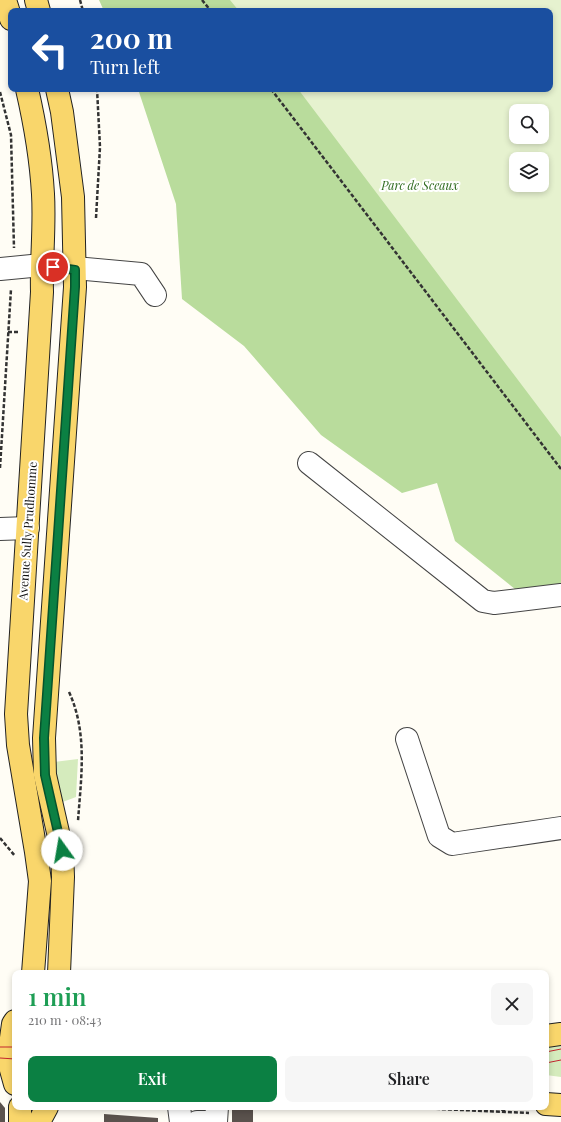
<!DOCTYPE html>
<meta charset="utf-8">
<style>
body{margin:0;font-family:"Playfair Display",serif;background:#f6f6f6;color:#202124;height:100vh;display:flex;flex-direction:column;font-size:15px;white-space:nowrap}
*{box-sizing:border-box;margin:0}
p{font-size:13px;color:#757577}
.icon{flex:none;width:22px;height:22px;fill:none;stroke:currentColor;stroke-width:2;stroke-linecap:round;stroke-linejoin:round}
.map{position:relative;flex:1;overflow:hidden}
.drawer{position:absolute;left:12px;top:970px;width:537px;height:140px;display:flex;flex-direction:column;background:#fff;border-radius:8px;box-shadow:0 2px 6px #0003}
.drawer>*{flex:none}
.hud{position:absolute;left:8px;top:8px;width:545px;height:84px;border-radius:8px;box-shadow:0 2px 6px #0003;background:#1a4fa0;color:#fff;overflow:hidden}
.tools{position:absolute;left:509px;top:104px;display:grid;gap:8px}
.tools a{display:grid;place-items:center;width:40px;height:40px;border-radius:8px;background:#fff;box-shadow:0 2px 6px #0003;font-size:20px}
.pin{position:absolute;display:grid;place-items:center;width:34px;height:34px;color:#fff;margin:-17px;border:2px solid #fff;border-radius:50%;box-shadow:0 1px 4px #0007}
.me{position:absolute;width:44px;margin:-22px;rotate:347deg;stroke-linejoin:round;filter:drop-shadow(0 0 3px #0008)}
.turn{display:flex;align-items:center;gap:14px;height:84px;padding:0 16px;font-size:18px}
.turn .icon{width:52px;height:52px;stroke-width:2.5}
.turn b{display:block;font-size:28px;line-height:34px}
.round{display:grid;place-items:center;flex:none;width:42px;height:42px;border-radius:8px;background:#f6f6f6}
.overview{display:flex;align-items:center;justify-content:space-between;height:68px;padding:0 16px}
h1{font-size:24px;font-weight:600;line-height:30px;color:#1e9e55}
.action{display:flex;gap:8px;margin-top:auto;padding:8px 16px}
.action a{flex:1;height:46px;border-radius:8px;background:#0b8043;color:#fff;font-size:16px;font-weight:600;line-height:46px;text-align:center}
.action a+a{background:#f6f6f6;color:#202124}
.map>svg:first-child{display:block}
.green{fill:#d5ebbd}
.forest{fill:#b9dc9c}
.pitch{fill:#e6f2cf;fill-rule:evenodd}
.building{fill:#5a524d}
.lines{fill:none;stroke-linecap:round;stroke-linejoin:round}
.minor-casing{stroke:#444;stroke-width:24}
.major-casing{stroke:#222;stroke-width:24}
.path{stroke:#333;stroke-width:2.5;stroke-dasharray:4 2;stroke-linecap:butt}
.minor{stroke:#fff;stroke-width:22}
.major{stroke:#f9d66b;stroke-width:22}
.tram{stroke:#c4262e;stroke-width:1}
.route-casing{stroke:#07532c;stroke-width:10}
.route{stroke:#0b8043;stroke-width:7}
.labels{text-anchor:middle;stroke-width:4;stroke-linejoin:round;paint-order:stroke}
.park-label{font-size:12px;font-style:italic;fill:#2f6b1f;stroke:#fff}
.street-label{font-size:12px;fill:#111;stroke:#fff}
</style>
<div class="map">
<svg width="561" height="1122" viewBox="0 0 561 1122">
<rect width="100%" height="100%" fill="#fffdf5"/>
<g class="green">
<path d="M78,759L76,797L60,803L57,789L54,762Z"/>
<path d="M561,1041V1077L546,1075V1044Z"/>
</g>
<g class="forest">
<path d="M99,0H276L286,11H104Z"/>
<path d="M138,89H423L561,395V587L515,589L455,541L437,483L402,493L321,435L244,346L182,299L176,204Z"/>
</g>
<path class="pitch" d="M230,0H561V437L298,89H550V11H239ZM516,111H542V137H516ZM516,159H542V185H516Z"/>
<g class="building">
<path d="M0,1102L5,1108V1122H0Z"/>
<path d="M253,1108V1122H232V1109Z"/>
<path d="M104,1114L158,1118V1122H104Z"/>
</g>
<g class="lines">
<g class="minor-casing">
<g id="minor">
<path d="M0,269L42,265L141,274L155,295"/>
<path d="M309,463L483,601L494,603L561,595"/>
<path d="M0,529L28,528"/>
<path d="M407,739L439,836L452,844L561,828"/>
<path d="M179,1107L181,1122"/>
<path d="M197,1122H216L217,1107"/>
</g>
</g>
<g class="major-casing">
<g id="major">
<path d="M5,0L11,19"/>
<path d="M36,0L39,11"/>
<path d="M27,89C35,124 41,159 43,194C45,227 41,259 42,292L16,714L18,745L36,852L40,881L33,973"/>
<path d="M57,89L62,112L73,197L75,287L44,738L45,775L62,850L63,877L59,973"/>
<path d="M15,1021L13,1024L8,1059L15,1084"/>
<path d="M546,1036L561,1034"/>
<path d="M546,1104L561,1105"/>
<path d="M20,1122V1107"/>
<path d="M39,1122L47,1107"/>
</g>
</g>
<g class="path">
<path d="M80,0L83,11"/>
<path d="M202,0L211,11"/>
<path d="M271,89L561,469"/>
<path d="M0,92L11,135L14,248"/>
<path d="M96,218L100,147L97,89"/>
<path d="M8,332H19"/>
<path d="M0,468L11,289"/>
<path d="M69,692C88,733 81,778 78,821"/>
<path d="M0,838L15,856"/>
<path d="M394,1107L529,1113"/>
<path d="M496,1107L505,1111"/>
</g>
<use href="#minor" class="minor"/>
<use href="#major" class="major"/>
<g class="tram">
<path d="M0,1047H15"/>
<path d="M546,1052L561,1049"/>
<path d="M0,1058L15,1059"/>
<path d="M546,1063L561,1060"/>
</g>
</g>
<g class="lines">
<g class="route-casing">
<path id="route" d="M53,267L75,270V287L44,738L45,775L62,850"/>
</g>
<use href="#route" class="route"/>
</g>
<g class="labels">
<g class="park-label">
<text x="420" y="190">Parc de Sceaux</text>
</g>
<g class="street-label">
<text transform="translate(28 531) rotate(-86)" y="4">Avenue Sully Prudhomme</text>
</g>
</g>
</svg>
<div class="tools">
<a><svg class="icon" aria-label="search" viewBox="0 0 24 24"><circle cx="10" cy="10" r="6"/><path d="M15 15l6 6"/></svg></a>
<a><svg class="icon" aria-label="layers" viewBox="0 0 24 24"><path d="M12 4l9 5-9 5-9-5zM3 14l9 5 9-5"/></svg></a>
</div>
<div class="pin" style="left:53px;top:267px;background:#d93025"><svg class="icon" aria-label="arrive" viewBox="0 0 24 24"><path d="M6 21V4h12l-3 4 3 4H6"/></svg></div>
<svg class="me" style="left:62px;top:850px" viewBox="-20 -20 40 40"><circle r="19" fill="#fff"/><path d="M0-13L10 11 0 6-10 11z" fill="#0b8043"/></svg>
<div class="hud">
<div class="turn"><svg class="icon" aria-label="left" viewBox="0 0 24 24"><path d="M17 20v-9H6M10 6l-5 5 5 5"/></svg><div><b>200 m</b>Turn left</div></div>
</div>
<section class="drawer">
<div class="overview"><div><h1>1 min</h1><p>210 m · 08:43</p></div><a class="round"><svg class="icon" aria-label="close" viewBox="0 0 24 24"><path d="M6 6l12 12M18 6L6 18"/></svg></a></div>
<div class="action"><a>Exit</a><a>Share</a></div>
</section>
</div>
